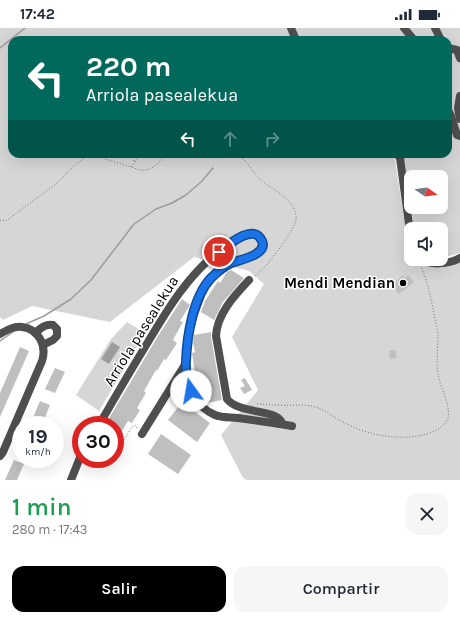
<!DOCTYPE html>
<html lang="es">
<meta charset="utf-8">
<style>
body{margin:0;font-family:Karla,sans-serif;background:#f6f6f7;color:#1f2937;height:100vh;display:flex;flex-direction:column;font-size:15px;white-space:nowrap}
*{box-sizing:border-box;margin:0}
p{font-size:13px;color:#747a83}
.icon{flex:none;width:22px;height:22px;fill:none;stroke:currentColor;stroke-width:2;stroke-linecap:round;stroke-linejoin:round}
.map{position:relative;height:452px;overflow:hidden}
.panel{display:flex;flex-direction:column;background:#fff;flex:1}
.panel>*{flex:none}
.hud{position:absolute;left:8px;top:8px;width:444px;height:122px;border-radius:12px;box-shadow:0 4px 16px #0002;background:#00695c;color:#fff;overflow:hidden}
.needle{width:26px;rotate:103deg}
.buttons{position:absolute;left:404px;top:142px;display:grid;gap:8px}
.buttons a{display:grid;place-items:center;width:44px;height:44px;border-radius:8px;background:#fff;box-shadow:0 4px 16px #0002;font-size:20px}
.speed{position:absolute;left:12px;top:388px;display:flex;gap:8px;font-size:20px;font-weight:700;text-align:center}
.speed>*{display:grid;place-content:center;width:52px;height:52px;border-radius:50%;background:#fff;box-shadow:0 4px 16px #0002;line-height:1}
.speed small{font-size:10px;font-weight:400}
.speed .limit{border:6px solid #d22;background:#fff;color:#111}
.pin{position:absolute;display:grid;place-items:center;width:34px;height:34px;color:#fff;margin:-17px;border:2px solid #fff;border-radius:50%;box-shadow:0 1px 4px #0007}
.me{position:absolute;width:44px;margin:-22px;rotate:347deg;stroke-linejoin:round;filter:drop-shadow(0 0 3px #0008)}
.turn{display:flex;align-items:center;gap:14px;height:84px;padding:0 12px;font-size:18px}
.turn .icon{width:52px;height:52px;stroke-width:2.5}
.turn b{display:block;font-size:28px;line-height:34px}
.lanes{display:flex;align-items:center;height:38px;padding:0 12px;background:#0003;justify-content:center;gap:20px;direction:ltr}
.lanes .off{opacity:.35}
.round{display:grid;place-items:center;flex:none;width:42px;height:42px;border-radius:12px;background:#f6f6f7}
.summary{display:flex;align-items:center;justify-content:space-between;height:68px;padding:0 12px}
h1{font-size:24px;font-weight:600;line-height:30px;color:#1e9e55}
.action{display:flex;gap:8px;margin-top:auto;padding:8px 12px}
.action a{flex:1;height:46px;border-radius:12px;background:#000;color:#fff;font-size:16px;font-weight:600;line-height:46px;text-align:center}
.action a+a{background:#f6f6f7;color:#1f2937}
.status{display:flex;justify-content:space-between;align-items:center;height:28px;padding:0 20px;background:#fff;direction:ltr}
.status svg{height:11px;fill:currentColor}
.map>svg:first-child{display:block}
.green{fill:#d6d6d6}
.water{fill:#9d9d9d}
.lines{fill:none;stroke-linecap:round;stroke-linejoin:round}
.stream{stroke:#9d9d9d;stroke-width:1.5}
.building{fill:#bfbfbf}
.path{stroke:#717171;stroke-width:1;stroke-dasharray:1 2;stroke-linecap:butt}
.minor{stroke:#4f4f4f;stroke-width:8}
.route-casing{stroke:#114b97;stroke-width:10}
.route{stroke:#1a73e8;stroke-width:7}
.poi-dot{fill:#000;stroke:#fff;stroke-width:1.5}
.labels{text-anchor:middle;stroke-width:3;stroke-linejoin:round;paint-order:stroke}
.poi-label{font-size:15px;font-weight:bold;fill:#000;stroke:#fff;text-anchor:end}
.street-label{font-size:15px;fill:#000;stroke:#fff}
</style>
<div class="status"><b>17:42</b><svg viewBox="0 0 49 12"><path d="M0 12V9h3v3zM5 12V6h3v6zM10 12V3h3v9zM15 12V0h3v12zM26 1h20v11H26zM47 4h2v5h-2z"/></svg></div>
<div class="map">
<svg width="460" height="452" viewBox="0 0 460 452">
<rect width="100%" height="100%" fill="#fff"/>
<g class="green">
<path d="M0,0H287L292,12H12V126H392L395,132L408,217L411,224V231H415L425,237L460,233V452H247L243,450L221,407L258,362L232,309L264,256L249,243L194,229L110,294L32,278L3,292L0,289Z"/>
<path d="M295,0H460V225L441,230V201H414L411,179H441V149H411V177L402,126H448V12H300Z"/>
<path d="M127,294L145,305L99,383L76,367L111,311Z"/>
</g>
<path class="water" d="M112,314L120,319L109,336L101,331Z"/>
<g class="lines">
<g class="stream">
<path d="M0,20L25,0"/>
<path d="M26,296L44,288L71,271L91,252L134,196L156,181L172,175L186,167L201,154L213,140"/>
<path d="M0,313L13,304"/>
</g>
</g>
<g class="building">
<path d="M231,242L244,250L223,274L214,292L201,284L205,273L218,253L220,255L227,244Z"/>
<path d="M403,247L405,250L408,247L414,254L399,266L392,257Z"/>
<path d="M182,271L190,277L180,293L183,294L173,312L177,315L166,332L164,331L157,343L156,342L144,363L146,365L137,380L140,382L132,395L128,393L115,414V397H105L158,308Z"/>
<path d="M211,304V309L222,372L207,375L203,371L201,359H197L192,325L195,324L193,315L194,307Z"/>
<path d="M20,319L29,323L0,389V365Z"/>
<path d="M395,322L397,330L390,331L389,323Z"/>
<path d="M119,337L125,340L114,357L108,353Z"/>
<path d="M55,340L65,344L55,365L45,361Z"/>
<path d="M245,350L252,362L244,366L240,360L245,358L241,352Z"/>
<path d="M40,373L50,377L42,397H30Z"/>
<path d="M182,374L210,395L197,414L168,392Z"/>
<path d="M161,406L191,427L178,446L148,426Z"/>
<path d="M14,432L24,436L17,452H5Z"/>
</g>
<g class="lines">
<g class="path">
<path d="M201,12L204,10L210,12"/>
<path d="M103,126L105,131L131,139L141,126"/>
<path d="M238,126C247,133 252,144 261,152C271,161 289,168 295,183C296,186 297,191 295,195C291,207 265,241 254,249"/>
<path d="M134,133V126"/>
<path d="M132,139C150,148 155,136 169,126"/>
<path d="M0,192L6,193L57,155L74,138L89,126"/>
<path d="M257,376C264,376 271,377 279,377C290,378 300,376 312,378C325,381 335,391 347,396C370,408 401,413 427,406C435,403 445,399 448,390C451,378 440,359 438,346C436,333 438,320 438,307C438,300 435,293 434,286C431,270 428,254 421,239"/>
<path d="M115,427L132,399L135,397L137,400"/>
<path d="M106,431L111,433L112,431"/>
</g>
<g class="minor">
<path d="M291,0L296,12"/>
<path d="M404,0L414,12"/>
<path d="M435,0L441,12"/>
<path d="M448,20L457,22L460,30"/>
<path d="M460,68L458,80L460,91"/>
<path d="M448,82L451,88L457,107L460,108"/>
<path d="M397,126L400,130L411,211"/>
<path d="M420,231C431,238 449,236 460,230"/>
<path d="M249,252C234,268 217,286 216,308L227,371C239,386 273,381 281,393L280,396L292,398"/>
<path d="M35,305C41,300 45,296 53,297L57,301V308L53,312L43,317"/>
<path d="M0,306C7,302 14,298 22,299C39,301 47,318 42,333L3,424L0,428"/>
<path d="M99,397C114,371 129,345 145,319C167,282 188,246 223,220C231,215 238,209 247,206C251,205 254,205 258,208C278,225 235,233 226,238C219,242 211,249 206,256C203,261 201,267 199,273C185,305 173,369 215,387C222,390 230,389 238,390C252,392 266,394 280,396"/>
<path d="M142,406L186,335"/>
<path d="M71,452L81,427"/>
</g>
</g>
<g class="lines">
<g class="route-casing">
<path id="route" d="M191,363C188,354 185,343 186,333C187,308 193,269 211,250C217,244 223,239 231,235C239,232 268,227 262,213C254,194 228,217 219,224"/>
</g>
<use href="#route" class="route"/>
</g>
<circle class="poi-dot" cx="403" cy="255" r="4"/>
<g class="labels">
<g class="poi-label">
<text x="395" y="260">Mendi Mendian</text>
</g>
<g class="street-label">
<text transform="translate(141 303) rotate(-58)" y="5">Arriola pasealekua</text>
</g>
</g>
</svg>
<div class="buttons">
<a><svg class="needle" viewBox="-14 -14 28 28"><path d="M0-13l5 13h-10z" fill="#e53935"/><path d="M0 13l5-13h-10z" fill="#747a83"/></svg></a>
<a><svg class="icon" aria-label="sound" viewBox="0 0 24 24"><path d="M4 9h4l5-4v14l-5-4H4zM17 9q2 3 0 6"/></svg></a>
</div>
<div class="speed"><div>19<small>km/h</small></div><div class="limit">30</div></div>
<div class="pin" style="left:219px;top:224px;background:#d93025"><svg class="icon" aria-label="arrive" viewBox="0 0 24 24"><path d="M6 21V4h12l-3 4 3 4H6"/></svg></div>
<svg class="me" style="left:191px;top:363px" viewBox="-20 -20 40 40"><circle r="19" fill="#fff"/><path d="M0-13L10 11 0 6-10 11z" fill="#1a73e8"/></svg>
<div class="hud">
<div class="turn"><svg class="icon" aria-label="left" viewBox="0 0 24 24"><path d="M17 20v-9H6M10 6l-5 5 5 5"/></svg><div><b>220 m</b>Arriola pasealekua</div></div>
<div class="lanes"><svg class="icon" aria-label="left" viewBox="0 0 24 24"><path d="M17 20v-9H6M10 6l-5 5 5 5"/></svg><svg class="icon off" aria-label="ahead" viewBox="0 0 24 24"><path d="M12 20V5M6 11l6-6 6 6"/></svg><svg class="icon off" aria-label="right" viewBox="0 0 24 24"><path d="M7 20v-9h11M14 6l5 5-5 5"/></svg></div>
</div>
</div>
<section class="panel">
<div class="summary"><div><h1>1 min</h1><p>280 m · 17:43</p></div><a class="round"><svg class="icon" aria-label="close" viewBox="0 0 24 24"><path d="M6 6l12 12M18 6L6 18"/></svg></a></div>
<div class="action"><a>Salir</a><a>Compartir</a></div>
</section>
